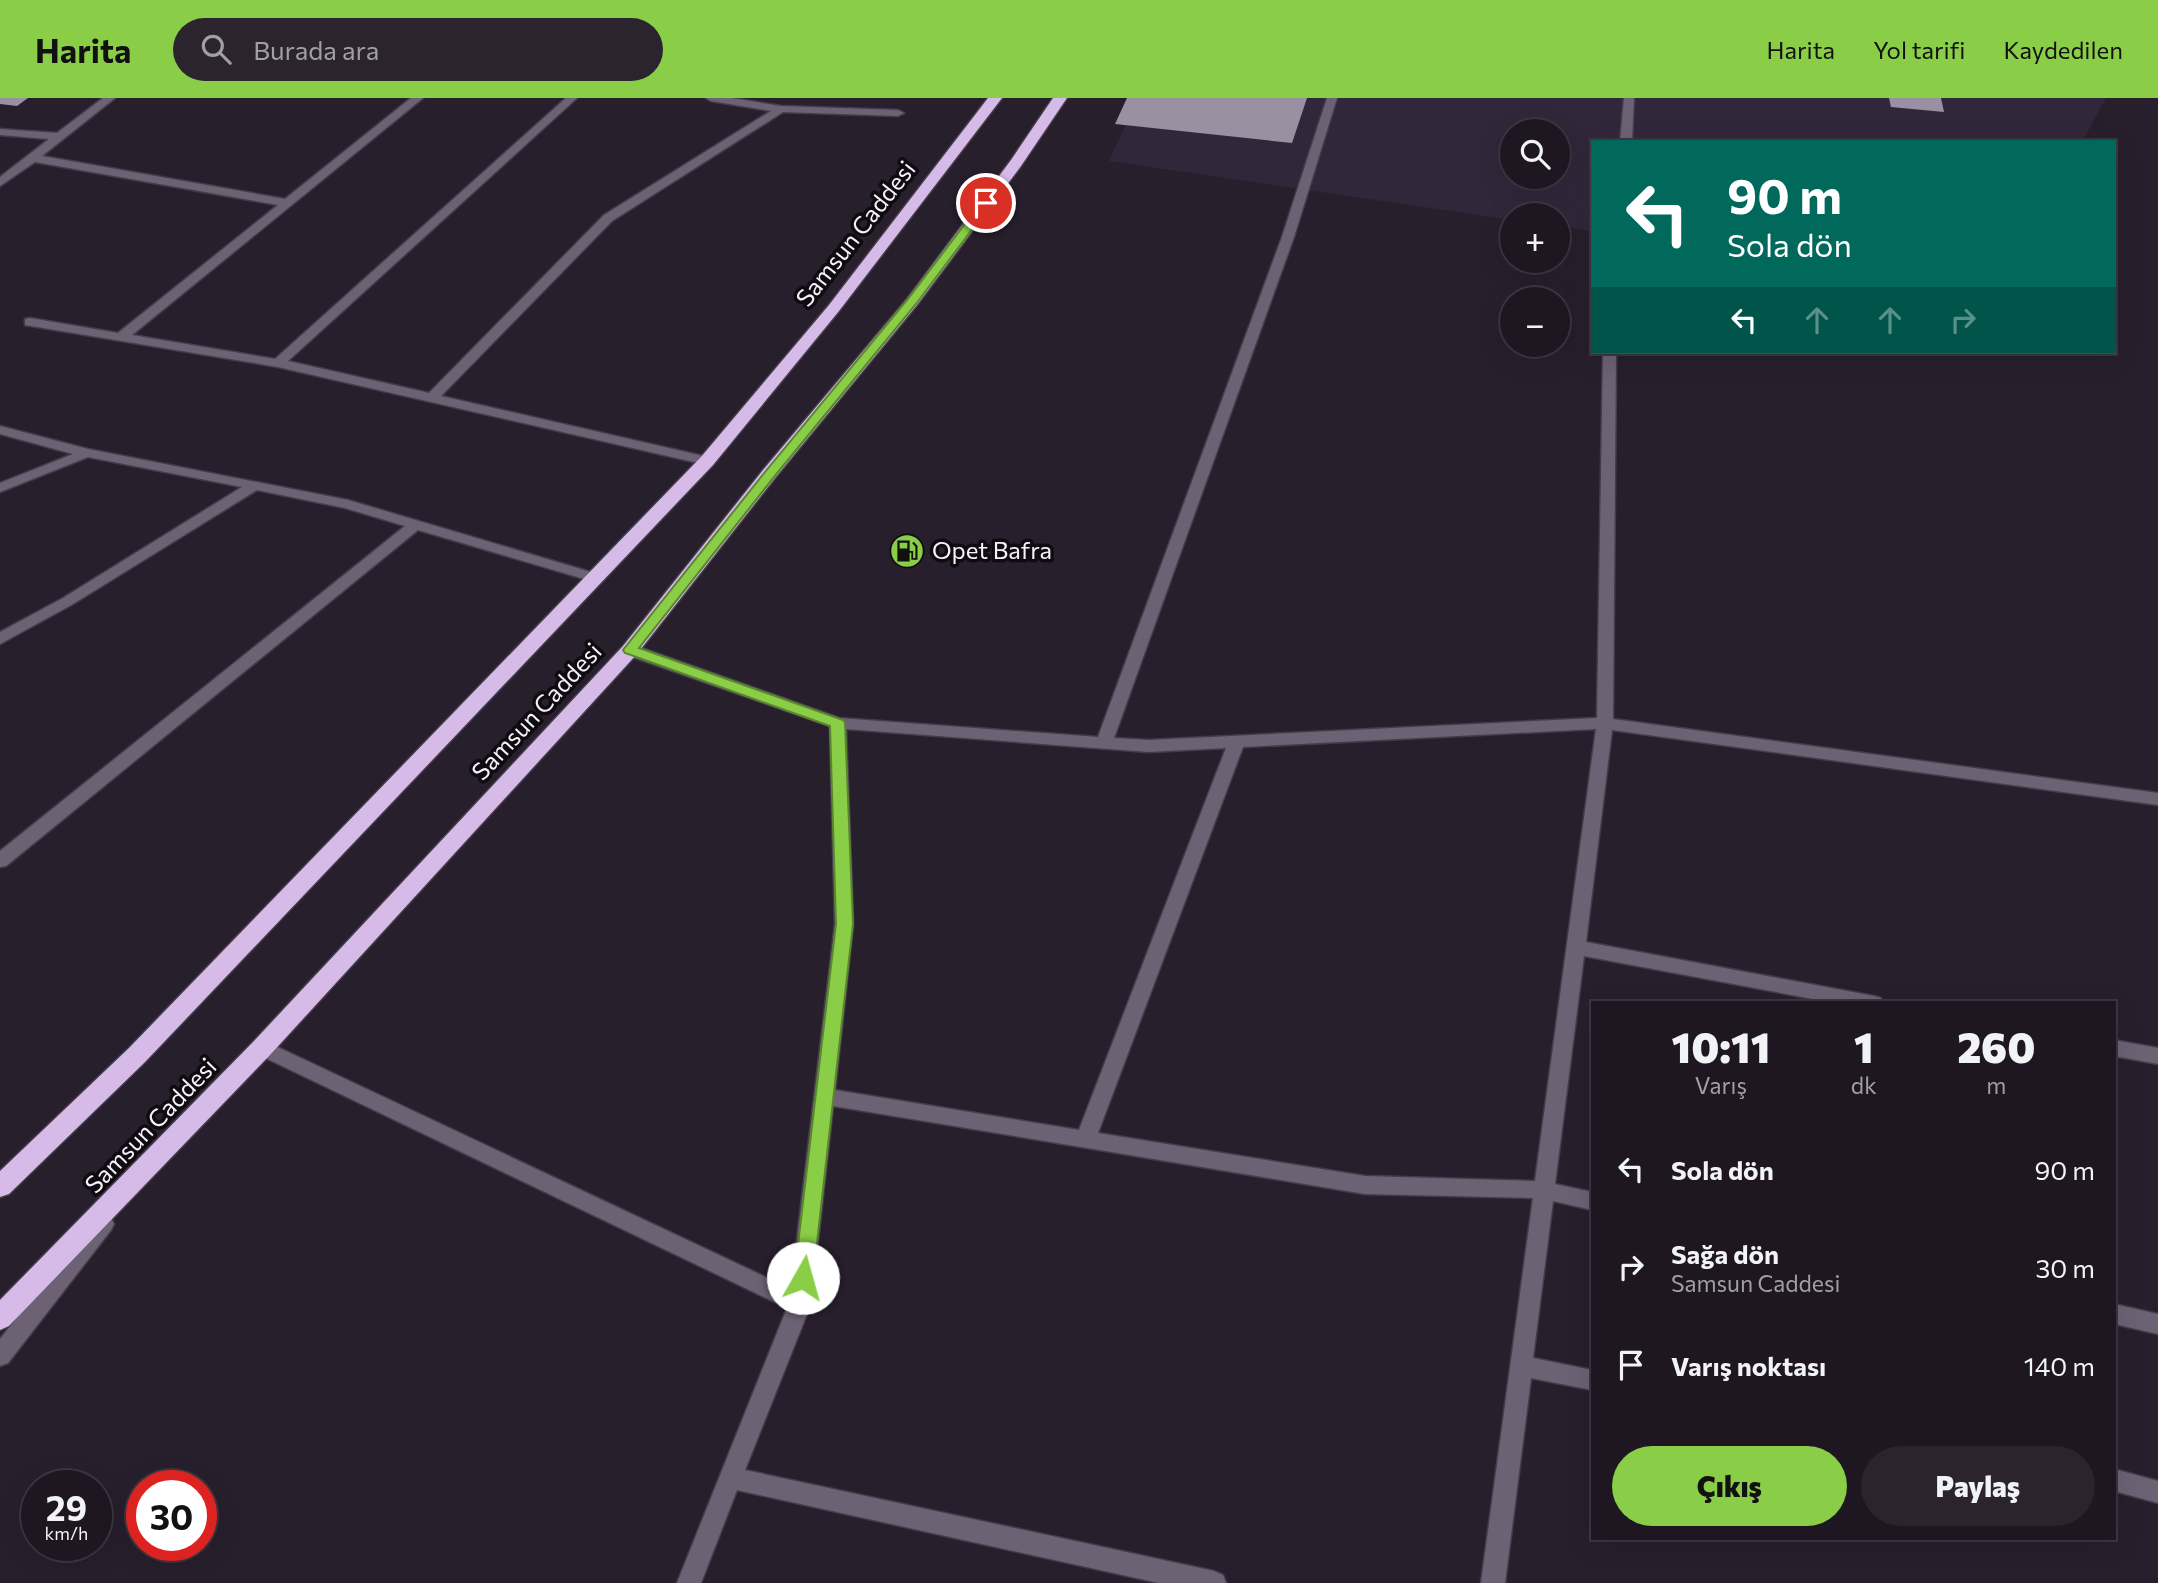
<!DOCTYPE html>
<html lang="tr">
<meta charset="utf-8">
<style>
body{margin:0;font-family:Commissioner,sans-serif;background:#2b242f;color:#f1f3f6;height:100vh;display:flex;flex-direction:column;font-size:26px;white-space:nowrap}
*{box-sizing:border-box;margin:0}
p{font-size:23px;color:#a19fa5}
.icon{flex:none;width:38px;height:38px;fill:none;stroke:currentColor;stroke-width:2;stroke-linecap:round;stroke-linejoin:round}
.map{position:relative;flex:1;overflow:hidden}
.details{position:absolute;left:1591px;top:903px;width:525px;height:539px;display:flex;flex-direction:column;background:#1e1722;border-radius:0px;box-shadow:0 7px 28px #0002,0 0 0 2px #3c3640}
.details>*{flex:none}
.banner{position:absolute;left:1591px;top:42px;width:525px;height:214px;border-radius:0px;box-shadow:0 7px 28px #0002,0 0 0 2px #3c3640;background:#00695c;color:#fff;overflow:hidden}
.fabs{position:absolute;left:1500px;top:21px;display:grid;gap:14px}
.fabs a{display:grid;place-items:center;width:70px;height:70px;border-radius:50%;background:#1e1722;box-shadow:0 7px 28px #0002,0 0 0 2px #3c3640;font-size:35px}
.speed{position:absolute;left:21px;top:1372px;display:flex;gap:14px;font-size:35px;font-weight:700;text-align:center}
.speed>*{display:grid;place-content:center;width:91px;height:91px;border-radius:50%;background:#1e1722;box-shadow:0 7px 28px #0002,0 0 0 2px #3c3640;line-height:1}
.speed small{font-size:18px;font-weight:400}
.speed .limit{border:10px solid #d22;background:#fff;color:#111}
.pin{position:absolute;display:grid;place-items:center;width:60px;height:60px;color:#fff;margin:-30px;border:4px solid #fff;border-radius:50%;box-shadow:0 2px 7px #0007}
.me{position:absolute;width:77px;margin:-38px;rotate:7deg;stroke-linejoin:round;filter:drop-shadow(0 0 5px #0008)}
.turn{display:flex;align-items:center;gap:24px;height:147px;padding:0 21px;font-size:32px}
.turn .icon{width:91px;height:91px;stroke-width:2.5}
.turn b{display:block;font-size:49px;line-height:60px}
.lanes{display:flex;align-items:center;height:66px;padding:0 21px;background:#0003;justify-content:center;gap:35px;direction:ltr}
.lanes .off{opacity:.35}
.eta{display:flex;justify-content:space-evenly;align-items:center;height:119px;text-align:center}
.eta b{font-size:42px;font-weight:800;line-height:49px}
.cta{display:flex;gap:14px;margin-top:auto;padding:14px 21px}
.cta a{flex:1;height:80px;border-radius:42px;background:#8ace47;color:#111;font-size:28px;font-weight:800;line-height:80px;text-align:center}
.cta a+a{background:#2b242f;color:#f1f3f6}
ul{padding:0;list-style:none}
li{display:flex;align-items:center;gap:21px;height:98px;padding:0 21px}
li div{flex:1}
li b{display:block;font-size:26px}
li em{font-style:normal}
header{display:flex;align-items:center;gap:42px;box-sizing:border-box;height:98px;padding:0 35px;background:#8ace47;color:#111}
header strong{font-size:33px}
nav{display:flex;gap:38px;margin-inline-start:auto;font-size:24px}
.search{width:490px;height:63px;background:#2b242f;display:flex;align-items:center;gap:18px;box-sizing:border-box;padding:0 24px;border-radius:38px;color:#a19fa5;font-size:26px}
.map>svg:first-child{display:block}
.built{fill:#32273a;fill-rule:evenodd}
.building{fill:#9a90a1}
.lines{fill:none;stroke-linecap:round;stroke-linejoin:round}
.minor-casing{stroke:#453c4a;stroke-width:3}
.highway-casing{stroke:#453c4a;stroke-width:3}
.minor{fill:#6d6274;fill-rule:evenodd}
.highway{fill:#d6bbe8;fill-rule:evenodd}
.route{fill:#8ace47;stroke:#5a862e;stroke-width:2}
.labels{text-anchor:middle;stroke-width:7;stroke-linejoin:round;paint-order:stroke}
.street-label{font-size:24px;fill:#f7f1fb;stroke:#0e0b11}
.poi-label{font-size:24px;fill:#f7f1fb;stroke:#0e0b11;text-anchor:start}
</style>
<header>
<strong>Harita</strong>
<div class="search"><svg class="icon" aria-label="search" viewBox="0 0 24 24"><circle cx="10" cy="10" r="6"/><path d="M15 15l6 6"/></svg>Burada ara</div>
<nav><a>Harita</a><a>Yol tarifi</a><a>Kaydedilen</a></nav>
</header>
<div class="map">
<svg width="2158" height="1485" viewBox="0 0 2158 1485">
<rect width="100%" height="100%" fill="#281f2d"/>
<path class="built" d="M1138,0H2106L2082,44H1592V133L1558,128V117H1512V122L1109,63ZM1512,33H1558V79H1512Z"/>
<g class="building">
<path d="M0,0H28L17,8L0,6Z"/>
<path d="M1127,0H1307L1292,45L1115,26Z"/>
<path d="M1889,0H1941L1944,14L1891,9Z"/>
</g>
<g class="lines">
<g class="minor-casing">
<g id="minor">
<path d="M103,0H115L42,58L285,101L411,0H423L132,237L275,261L566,0H577L288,263L429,295L604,117L771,13L711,3L706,0H732L781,8L898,12L904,15L898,18L783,14L612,123L441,298L712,360L714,363L707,367L278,269L25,227V221L30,220L118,235L278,107L35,64L0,88V79L49,41L0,37V31L57,35Z"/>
<path d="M1327,0H1337L1294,139L1114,640L1149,642L1597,620L1603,254H1616L1613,621L2158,695V707L1612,632L1586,844L1874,898L1881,900L1883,905H1834L1584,858L1555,1086L1592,1094V1112L1553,1103L1533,1260L1592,1272V1292L1531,1280L1505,1485H1481L1533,1100L1365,1096L833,1008L811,1206L745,1372L1214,1473L1223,1477L1226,1485H1159L737,1392L701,1485H677L787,1210L255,955L252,950L255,945L262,942L269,945L791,1191L835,826L830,628L624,556L622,552L624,548H636L839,620L1098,639L1282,139ZM846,631L1149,654L1226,650L1079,1032L835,992L853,826ZM1596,631L1535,1083L1365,1078L1098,1035L1243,649Z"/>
<path d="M1624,0H1634L1632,44H1620Z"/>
<path d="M0,328L88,351L348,402L601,477L604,480L596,485L591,483L418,432L6,768L0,769V753L405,428L345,410L257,392L73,506L0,546V534L63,500L242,389L88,359L0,394V385L73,356L0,336Z"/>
<path d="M2114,942L2158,950V966L2114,958Z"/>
<path d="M104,1117L111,1120L114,1126L111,1132L8,1265L0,1268V1241L97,1120Z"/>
<path d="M2114,1206L2158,1216V1236L2114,1226Z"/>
<path d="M2114,1371L2158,1383V1405L2114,1393Z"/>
</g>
</g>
<g class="highway-casing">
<g id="highway">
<path d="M988,0H1002L839,213L713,367L145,964L9,1096L0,1099V1073L129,950L701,359L829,207Z"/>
<path d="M1053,0H1067L1021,68L917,207L775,380L637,556L270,957L9,1228L0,1232V1202L254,943L623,548L763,372L907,201L1011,62Z"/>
</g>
</g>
<use href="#minor" class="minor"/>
<use href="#highway" class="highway"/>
</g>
<path class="route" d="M983,102L992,105L916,206L774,379L639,550L843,622L845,625L853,826L813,1180L810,1186L803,1189L796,1186L794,1180L836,826L830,628L625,555L623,552L765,374L908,201Z"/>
<defs>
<g id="fuel-disc" transform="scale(1.75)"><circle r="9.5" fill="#8ace47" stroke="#0e0b11"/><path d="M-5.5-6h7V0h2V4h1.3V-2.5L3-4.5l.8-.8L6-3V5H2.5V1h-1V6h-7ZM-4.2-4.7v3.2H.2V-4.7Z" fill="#111"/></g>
</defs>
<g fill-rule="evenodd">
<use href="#fuel-disc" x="907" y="453"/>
</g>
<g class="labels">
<g class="street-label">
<text transform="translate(856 136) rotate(-52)" y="8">Samsun Caddesi</text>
<text transform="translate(537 614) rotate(-47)" y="8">Samsun Caddesi</text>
<text transform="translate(151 1028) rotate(-46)" y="8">Samsun Caddesi</text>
</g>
<g class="poi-label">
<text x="932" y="461">Opet Bafra</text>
</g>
</g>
</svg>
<div class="fabs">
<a><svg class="icon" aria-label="search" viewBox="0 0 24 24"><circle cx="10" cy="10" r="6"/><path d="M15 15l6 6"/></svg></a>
<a>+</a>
<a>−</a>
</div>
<div class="speed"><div>29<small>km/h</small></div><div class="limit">30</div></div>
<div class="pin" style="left:986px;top:105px;background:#d93025"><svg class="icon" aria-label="arrive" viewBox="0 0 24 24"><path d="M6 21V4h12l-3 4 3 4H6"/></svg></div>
<svg class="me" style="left:803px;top:1180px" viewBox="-20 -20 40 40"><circle r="19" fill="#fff"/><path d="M0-13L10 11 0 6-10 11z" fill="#8ace47"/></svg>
<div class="banner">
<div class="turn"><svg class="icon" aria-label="left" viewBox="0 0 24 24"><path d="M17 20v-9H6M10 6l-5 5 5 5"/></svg><div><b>90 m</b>Sola dön</div></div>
<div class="lanes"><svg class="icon" aria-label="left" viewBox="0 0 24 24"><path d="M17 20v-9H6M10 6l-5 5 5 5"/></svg><svg class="icon off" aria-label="ahead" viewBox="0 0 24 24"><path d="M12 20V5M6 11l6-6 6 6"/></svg><svg class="icon off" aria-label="ahead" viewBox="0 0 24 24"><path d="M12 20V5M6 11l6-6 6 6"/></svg><svg class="icon off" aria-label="right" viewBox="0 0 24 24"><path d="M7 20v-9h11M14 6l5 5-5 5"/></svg></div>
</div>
<section class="details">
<div class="eta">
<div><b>10:11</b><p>Varış</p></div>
<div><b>1</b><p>dk</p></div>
<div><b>260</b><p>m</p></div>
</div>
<ul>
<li><svg class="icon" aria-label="left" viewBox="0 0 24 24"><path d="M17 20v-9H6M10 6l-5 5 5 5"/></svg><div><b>Sola dön</b></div><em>90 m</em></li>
<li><svg class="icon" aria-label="right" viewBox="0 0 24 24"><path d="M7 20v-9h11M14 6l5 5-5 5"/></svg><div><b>Sağa dön</b><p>Samsun Caddesi</p></div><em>30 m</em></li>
<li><svg class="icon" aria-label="arrive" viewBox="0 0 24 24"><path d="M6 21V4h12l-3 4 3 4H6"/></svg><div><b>Varış noktası</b></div><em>140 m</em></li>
</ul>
<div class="cta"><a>Çıkış</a><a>Paylaş</a></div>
</section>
</div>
